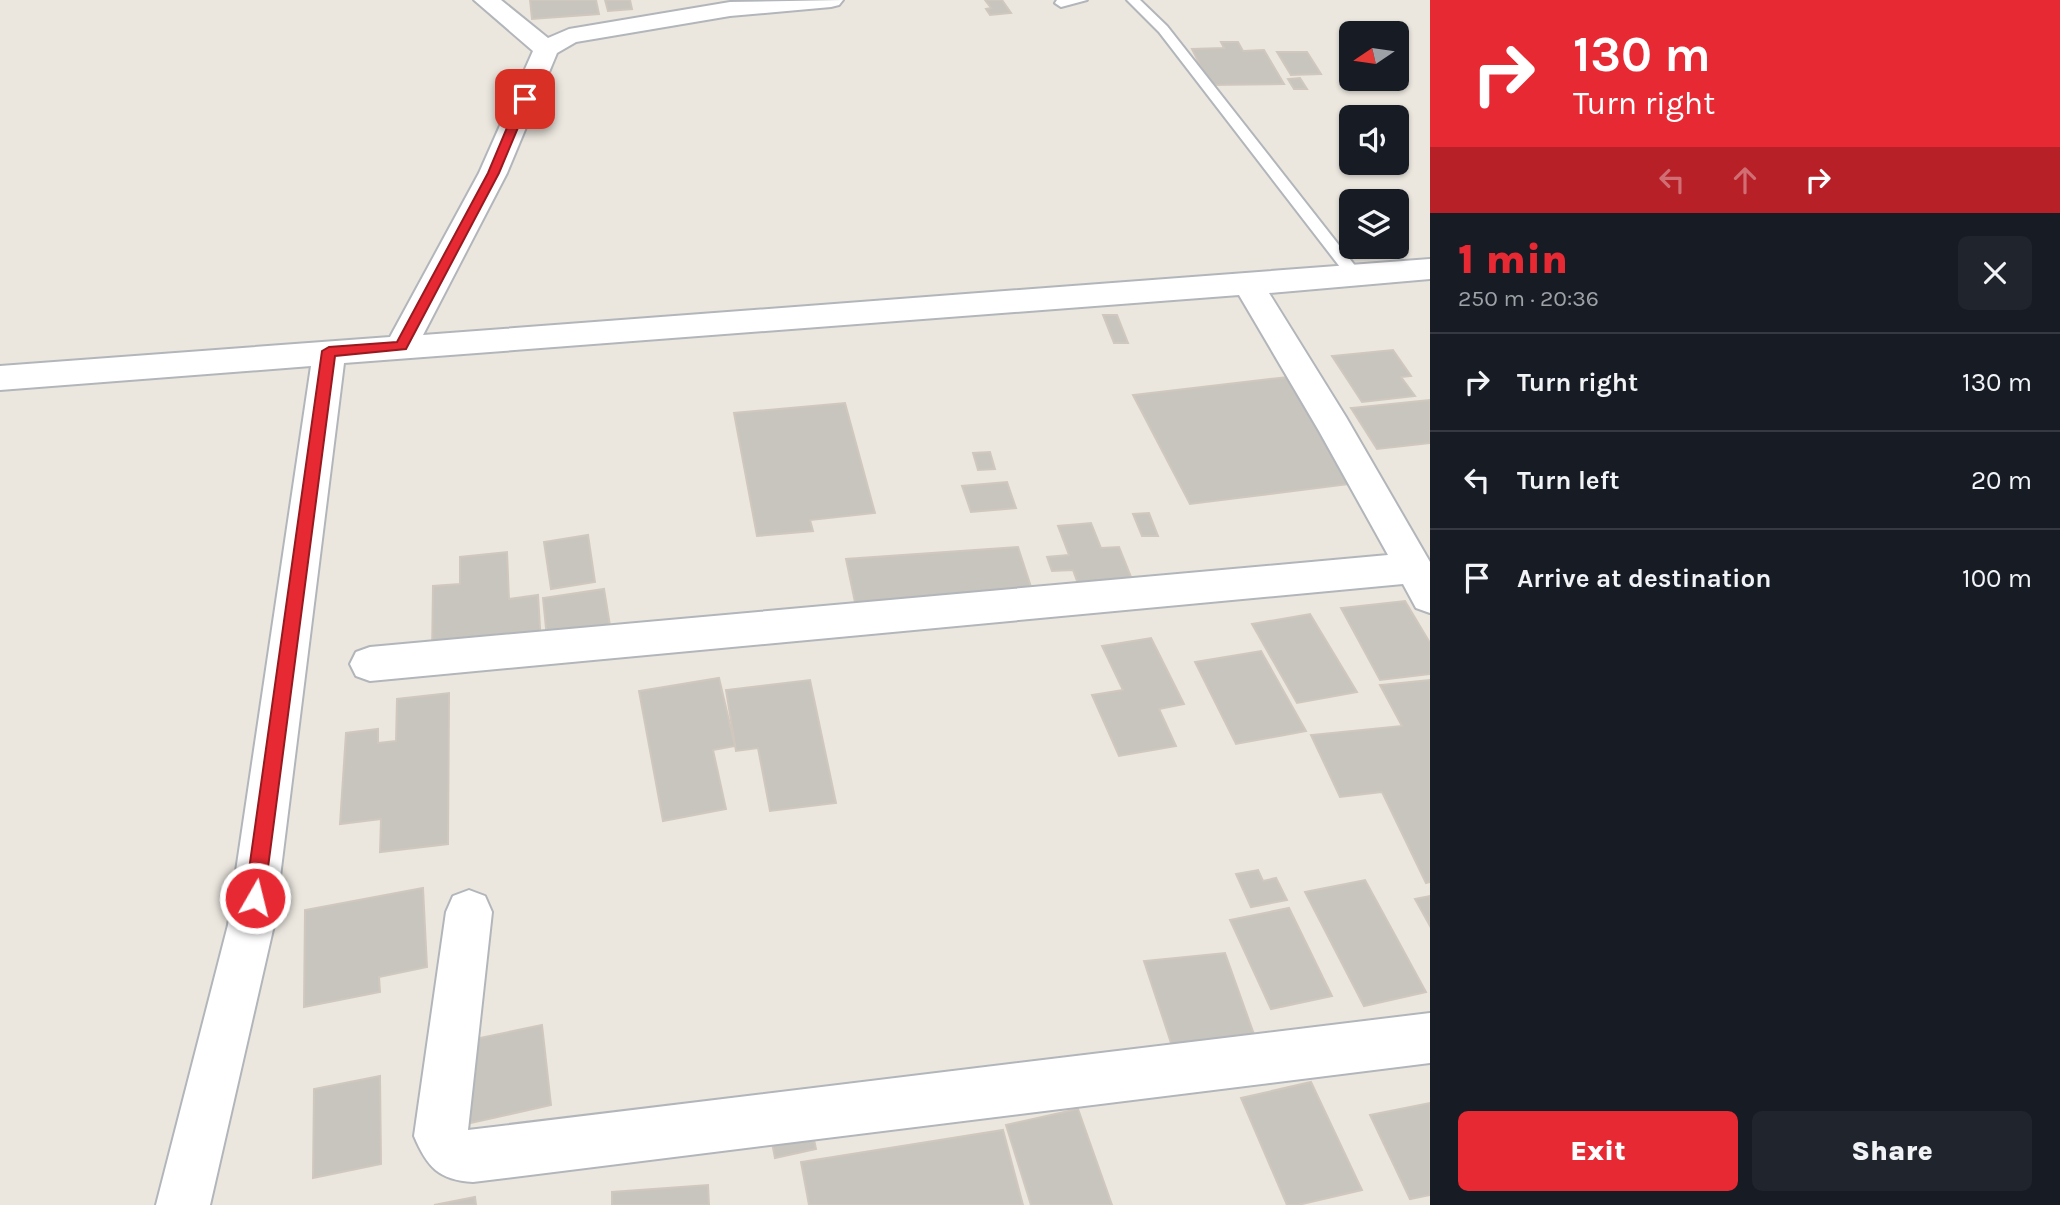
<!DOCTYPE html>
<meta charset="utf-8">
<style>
body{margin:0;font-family:Karla,sans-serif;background:#20242c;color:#f1f3f6;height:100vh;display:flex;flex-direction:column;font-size:26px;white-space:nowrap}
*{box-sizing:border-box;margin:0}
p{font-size:23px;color:#9ea1a6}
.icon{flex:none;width:38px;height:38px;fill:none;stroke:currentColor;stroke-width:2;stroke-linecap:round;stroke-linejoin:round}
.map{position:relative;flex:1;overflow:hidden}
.side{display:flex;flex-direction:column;background:#171b24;width:630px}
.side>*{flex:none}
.hud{background:#e72933;color:#fff;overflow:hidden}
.needle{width:46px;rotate:257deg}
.controls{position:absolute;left:1339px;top:21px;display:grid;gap:14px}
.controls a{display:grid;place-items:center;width:70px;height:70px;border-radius:10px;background:#171b24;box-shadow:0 2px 5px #0004;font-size:35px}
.pin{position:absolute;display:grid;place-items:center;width:60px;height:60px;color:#fff;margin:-30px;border-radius:14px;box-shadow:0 4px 10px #0006}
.me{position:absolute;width:77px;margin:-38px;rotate:8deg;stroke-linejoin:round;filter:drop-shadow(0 0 5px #0008)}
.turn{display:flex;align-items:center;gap:24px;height:147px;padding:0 28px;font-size:32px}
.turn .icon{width:91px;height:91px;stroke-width:2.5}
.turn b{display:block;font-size:49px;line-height:60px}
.lanes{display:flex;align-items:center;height:66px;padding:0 28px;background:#0003;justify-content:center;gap:35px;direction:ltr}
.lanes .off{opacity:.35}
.round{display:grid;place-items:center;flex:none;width:74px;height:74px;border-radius:10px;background:#20242c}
.head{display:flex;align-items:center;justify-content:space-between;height:119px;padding:0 28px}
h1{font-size:42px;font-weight:800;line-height:52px;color:#e72933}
.button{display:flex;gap:14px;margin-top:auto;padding:14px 28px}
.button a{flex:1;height:80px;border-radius:10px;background:#e72933;color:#fff;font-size:28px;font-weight:800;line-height:80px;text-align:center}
.button a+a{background:#20242c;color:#f1f3f6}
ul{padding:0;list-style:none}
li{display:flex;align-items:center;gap:21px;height:98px;padding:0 28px;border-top:2px solid #363941}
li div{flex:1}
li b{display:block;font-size:26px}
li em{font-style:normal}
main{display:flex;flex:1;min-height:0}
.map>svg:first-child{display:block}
.building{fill:#c8c4be;stroke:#d0c8be;stroke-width:2}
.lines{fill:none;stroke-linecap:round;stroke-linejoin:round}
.service-casing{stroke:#b2b6ba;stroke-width:4}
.minor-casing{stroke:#b2b6ba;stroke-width:4}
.service{fill:#fff;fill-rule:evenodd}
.minor{fill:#fff;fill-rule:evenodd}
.route{fill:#e72933;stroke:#961b21;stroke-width:2}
</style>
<main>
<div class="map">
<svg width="1430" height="1205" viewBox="0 0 1430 1205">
<rect width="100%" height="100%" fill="#ebe7df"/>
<g class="building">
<path d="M530,0H596L599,14L532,19Z"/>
<path d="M605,0H630L632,9L608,11Z"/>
<path d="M985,0H1002L1011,13L990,15L986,9L991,8Z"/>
<path d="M1221,42H1238L1243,51L1264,50L1284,84L1210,85L1192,49L1224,48Z"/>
<path d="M1277,52H1307L1321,74L1291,75Z"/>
<path d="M1300,78L1307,89H1294L1288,79Z"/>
<path d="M1103,315H1117L1128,343H1114Z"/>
<path d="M1393,350L1411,376L1401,377L1415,396L1362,402L1332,356Z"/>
<path d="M1288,377L1357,483L1190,504L1133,395Z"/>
<path d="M1430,400V443L1377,449L1351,408Z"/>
<path d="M845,403L875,513L810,520L813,531L757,536L734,413Z"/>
<path d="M990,452L995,469L978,470L973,453Z"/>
<path d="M1007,482L1016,508L971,512L962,486Z"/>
<path d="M1149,513L1158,536H1142L1133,514Z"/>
<path d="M1091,523L1101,548L1119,547L1135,587L1081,592L1073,570L1052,571L1047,557L1069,555L1058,526Z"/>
<path d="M588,535L595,582L551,589L544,542Z"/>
<path d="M1018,547L1035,599L857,612L846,559Z"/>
<path d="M507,552L509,599L538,595L541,644L432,656L433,586L460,584V557Z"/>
<path d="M604,589L612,638L548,648L543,598Z"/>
<path d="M1405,601L1430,643V674L1380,680L1341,608Z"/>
<path d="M1310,614L1357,692L1297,703L1252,624Z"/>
<path d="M1151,638L1184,704L1159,709L1176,746L1119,756L1092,695L1123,690L1102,646Z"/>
<path d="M1261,651L1306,731L1236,744L1195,662Z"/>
<path d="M719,678L735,746L713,750L726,809L663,821L639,691Z"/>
<path d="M810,680L836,803L770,811L758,748L736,751L726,690Z"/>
<path d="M1430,680V882L1426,883L1382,792L1340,797L1311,735L1402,726L1380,685Z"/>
<path d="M449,693L448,844L380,852L381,819L340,824L346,733L378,729V743L396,741L397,699Z"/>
<path d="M1258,870L1263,881L1276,878L1287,900L1251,907L1236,874Z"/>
<path d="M1365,880L1426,992L1364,1006L1305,892Z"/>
<path d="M423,888L427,967L379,977L380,992L304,1007L305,910Z"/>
<path d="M1430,896V926L1415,899Z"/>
<path d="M1289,908L1332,996L1271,1009L1230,920Z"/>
<path d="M1225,953L1256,1040L1173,1049L1144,961Z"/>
<path d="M542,1025L551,1105L457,1126L451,1044Z"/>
<path d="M380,1076L381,1164L313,1178L314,1089Z"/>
<path d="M1311,1082L1362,1190L1298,1205H1287L1241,1098Z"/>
<path d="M804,1093L816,1149L775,1158L764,1101Z"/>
<path d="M1430,1103V1195L1410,1199L1370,1115Z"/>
<path d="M1078,1109L1112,1205H1031L1006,1125Z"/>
<path d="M1003,1130L1023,1205H809L801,1162Z"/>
<path d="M708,1185L709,1205H612V1192Z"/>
<path d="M475,1197L476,1205H434Z"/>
</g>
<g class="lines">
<g class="service-casing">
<g id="service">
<path d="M1057,0H1087L1061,7L1055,3Z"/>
<path d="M1127,0H1140L1167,26L1360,272L1363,276L1360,280H1350L1159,32Z"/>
</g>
</g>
<g class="minor-casing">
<g id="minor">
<path d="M474,0H501L548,38L569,29L730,2L843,0L839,5L831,7L730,16L576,42L557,53L507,173L423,335L1430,259V279L1269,293L1346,417L1430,562V613L1416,608L1403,584L370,681L356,676L350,664L356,652L370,647L1388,555L1319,431L1239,295L344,363L274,925L210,1205H156L228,925L311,366L0,390V366L390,337L479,173L533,51Z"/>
<path d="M469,890L485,896L492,912L468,1130L1430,1013V1063L473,1182C439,1180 427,1167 414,1136L446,912L453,896Z"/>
</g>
</g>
<use href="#service" class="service"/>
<use href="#minor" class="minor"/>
</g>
<path class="route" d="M525,95L530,99L499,173L406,349L335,356L264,898L261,904L255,907L248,904L245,898L322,351L329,347L397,342L488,173L519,99Z"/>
</svg>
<div class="controls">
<a><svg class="needle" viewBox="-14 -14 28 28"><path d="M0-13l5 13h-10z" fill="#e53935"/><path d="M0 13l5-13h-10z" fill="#9ea1a6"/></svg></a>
<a><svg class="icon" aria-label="sound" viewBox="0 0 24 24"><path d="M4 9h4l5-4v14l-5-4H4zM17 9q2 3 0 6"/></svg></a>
<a><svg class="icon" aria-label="layers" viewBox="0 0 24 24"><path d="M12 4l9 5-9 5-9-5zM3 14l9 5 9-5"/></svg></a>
</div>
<div class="pin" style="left:525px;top:99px;background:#d93025"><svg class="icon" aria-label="arrive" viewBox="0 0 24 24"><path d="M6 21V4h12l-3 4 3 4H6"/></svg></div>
<svg class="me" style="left:255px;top:898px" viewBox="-20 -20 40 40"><circle r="17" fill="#e72933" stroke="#fff" stroke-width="3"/><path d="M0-11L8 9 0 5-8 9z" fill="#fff"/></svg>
</div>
<section class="side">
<div class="hud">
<div class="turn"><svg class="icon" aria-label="right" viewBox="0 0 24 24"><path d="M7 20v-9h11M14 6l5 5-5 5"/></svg><div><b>130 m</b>Turn right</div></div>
<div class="lanes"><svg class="icon off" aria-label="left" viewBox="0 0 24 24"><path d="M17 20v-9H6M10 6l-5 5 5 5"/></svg><svg class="icon off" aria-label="ahead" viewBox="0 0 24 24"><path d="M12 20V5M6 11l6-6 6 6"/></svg><svg class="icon" aria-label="right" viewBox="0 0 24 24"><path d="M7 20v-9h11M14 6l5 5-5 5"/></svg></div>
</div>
<div class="head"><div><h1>1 min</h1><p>250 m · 20:36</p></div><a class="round"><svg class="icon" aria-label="close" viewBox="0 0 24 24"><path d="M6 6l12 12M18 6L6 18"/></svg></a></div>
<ul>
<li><svg class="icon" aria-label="right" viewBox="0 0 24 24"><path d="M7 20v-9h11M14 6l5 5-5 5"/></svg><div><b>Turn right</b></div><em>130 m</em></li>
<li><svg class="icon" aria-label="left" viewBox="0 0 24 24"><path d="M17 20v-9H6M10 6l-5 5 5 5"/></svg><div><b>Turn left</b></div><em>20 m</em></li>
<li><svg class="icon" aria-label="arrive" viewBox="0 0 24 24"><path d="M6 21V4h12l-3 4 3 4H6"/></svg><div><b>Arrive at destination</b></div><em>100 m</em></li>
</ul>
<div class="button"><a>Exit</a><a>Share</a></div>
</section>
</main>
